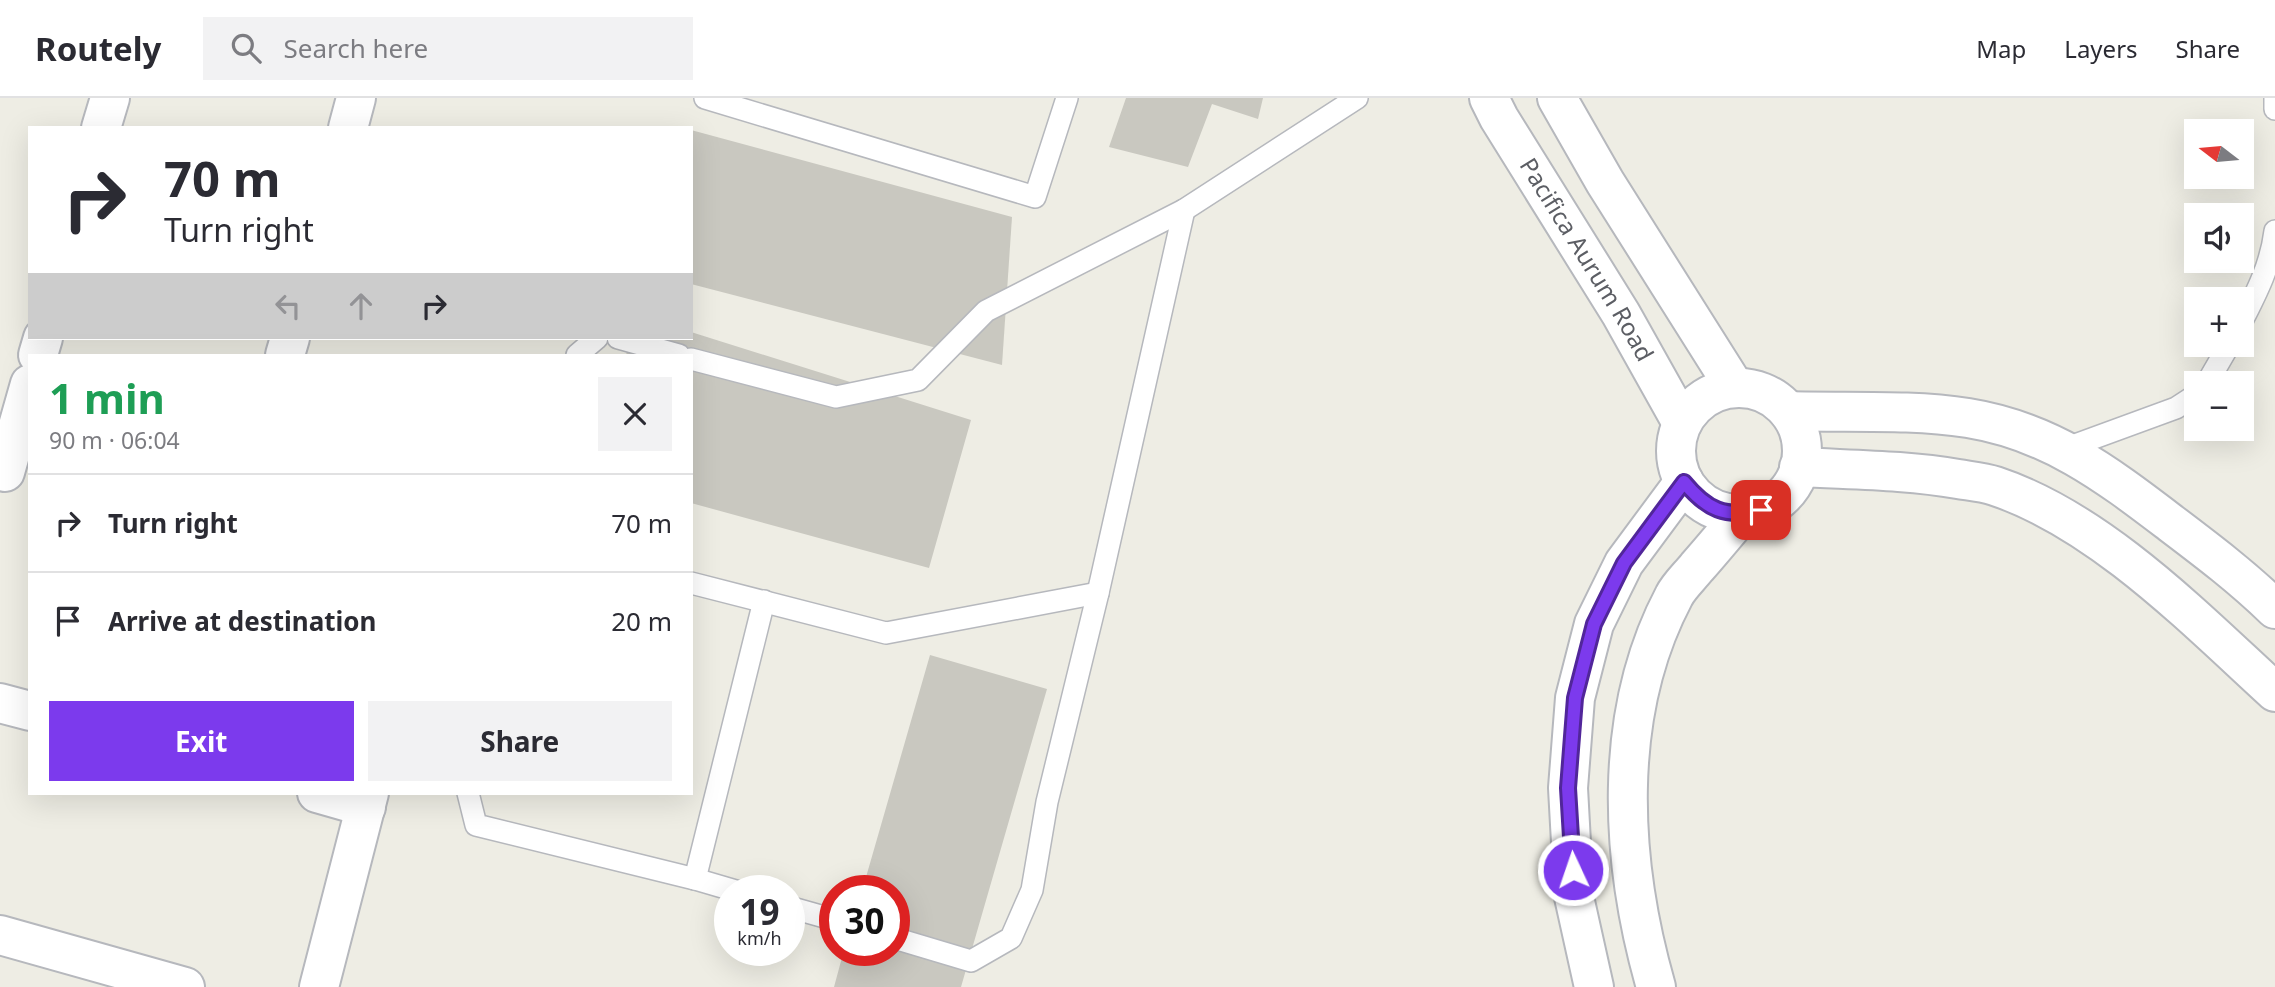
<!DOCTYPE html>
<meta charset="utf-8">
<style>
body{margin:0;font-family:"Noto Sans",sans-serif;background:#f2f2f3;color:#2b2b33;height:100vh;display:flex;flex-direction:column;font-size:26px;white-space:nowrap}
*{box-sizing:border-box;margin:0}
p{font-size:23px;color:#7c7c81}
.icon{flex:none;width:38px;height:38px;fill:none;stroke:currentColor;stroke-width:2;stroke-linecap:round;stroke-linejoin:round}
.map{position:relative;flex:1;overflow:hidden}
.sheet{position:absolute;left:28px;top:256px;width:665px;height:441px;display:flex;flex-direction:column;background:#fff;border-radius:0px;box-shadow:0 7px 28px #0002}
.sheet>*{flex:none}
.banner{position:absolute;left:28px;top:28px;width:665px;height:214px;border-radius:0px;box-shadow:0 7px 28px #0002;background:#fff;color:#2b2b33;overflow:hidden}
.needle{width:46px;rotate:286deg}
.fabs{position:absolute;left:2184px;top:21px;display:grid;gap:14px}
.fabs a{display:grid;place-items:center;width:70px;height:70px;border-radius:0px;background:#fff;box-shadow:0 7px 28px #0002;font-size:35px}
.speed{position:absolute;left:714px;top:777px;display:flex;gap:14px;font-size:35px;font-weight:700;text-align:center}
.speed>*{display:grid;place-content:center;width:91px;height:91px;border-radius:50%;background:#fff;box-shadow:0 7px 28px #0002;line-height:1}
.speed small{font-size:18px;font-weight:400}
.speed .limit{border:10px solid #d22;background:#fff;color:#111}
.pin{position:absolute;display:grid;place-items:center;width:60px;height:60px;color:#fff;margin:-30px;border-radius:14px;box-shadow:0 4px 10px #0006}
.me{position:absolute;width:77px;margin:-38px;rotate:357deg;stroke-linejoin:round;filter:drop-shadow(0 0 5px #0008)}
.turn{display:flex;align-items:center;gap:24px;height:147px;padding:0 21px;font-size:32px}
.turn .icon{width:91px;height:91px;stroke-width:2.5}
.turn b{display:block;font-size:49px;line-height:60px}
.lanes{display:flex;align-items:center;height:66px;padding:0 21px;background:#0003;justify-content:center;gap:35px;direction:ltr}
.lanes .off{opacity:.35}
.round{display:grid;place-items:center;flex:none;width:74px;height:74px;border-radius:0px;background:#f2f2f3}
.headline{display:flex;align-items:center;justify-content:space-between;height:119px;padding:0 21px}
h1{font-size:42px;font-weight:700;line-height:52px;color:#1e9e55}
.primary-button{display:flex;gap:14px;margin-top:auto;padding:14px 21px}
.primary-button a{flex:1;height:80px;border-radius:0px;background:#7c3aed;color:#fff;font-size:28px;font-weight:700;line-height:80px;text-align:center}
.primary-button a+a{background:#f2f2f3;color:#2b2b33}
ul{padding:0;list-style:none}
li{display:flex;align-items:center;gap:21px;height:98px;padding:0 21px;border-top:2px solid #e1e1e2}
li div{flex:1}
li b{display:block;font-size:26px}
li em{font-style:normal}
header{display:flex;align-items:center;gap:42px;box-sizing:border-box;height:98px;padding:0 35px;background:#fff;border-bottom:2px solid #e1e1e2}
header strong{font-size:33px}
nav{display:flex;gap:38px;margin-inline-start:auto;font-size:24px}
.search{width:490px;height:63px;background:#f2f2f3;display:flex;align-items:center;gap:18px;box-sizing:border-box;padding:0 24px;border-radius:0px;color:#7c7c81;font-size:26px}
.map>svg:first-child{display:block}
.building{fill:#c9c8c0}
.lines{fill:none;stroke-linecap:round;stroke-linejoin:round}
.service-casing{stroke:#b6b8bd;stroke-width:24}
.minor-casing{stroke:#b6b8bd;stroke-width:42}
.service{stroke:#fff;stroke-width:21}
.minor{stroke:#fff;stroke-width:38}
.route-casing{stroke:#51269a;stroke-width:18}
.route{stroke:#7c3aed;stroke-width:12}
.labels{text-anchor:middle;stroke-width:5;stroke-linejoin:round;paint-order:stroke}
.street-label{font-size:24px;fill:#5c5e64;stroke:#fff}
</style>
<header>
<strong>Routely</strong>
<div class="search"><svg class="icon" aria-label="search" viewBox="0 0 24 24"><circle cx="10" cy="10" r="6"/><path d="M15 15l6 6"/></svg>Search here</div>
<nav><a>Map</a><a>Layers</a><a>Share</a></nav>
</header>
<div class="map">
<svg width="2275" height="889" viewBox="0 0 2275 889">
<rect width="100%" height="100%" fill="#eeede4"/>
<g class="building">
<path d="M1126,0H1263L1258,21L1212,6L1188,69L1109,49Z"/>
<path d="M691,32L1012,119L1002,267L691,186Z"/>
<path d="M691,234L971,322L929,470L691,405V257H626L631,240H691Z"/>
<path d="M930,557L1047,591L961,889H834L844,852H894V793H862Z"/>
</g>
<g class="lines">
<g class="service-casing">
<g id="service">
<path d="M705,0L1035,99L1067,0"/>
<path d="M2275,0V11"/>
<path d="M2242,223C2257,194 2271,166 2275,133"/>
<path d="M618,240L679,257"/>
<path d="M577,257L597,240"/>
<path d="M691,261L836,299L918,282L986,213L1184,112L1357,0"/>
<path d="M2207,285L2229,247"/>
<path d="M2064,351L2176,310L2196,297"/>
<path d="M691,485L886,535L1098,495"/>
<path d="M468,695L476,727L695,781L736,793"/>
<path d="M695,781L764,503"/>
<path d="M789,809L835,822"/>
<path d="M894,840L971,863L1011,840L1032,792L1047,704L1098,495L1184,112"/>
</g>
</g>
<g class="minor-casing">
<g id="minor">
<path id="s1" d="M1489,0L1499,20L1621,216L1682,325"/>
<path d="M1557,0L1605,84L1735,290"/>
<path d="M101,30L110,0"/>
<path d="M348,30L356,0"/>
<path d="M38,257L43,240"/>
<path d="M285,257L290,240"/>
<circle cx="1739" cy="353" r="63"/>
<path d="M1788,313C1847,315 1909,311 1968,320C2049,333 2105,375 2168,423C2205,451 2241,478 2275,511"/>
<path d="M1799,369C1852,372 1906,372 1958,381C1970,383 1983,384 1995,388C2100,423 2194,520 2275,594"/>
<path d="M5,374L30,286"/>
<path d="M0,605L30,613"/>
<path d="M317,695L366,709"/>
<path d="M0,837L185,889"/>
<path d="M319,889L369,695"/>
<path d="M1594,889L1574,799L1568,690L1575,600L1594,526L1624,465L1684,384"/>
<path d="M1656,889C1620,764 1611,617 1674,498C1679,488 1689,479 1697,469C1712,452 1727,434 1742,416"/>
</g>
</g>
<use href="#service" class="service"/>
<use href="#minor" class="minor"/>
</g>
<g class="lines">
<g class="route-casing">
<path id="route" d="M1573,772L1568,690L1575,600L1594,526L1624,465L1684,384C1707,412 1725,420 1761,412"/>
</g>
<use href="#route" class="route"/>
</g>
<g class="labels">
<g class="street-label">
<text dy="8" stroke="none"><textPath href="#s1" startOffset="189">Pacifica Aurum Road</textPath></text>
</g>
</g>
</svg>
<div class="fabs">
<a><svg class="needle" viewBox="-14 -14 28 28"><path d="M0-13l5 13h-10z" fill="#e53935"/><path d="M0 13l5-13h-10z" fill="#7c7c81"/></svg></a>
<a><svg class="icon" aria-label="sound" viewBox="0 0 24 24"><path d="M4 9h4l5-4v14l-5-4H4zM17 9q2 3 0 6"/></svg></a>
<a>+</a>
<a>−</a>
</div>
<div class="speed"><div>19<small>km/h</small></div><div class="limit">30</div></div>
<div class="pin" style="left:1761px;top:412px;background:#d93025"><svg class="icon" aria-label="arrive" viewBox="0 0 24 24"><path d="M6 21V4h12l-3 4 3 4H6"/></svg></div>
<svg class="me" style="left:1573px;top:772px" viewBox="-20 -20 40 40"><circle r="17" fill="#7c3aed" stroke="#fff" stroke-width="3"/><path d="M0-11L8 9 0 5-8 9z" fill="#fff"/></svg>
<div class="banner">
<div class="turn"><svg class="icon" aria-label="right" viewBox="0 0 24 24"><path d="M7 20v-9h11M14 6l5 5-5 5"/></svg><div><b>70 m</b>Turn right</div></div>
<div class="lanes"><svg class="icon off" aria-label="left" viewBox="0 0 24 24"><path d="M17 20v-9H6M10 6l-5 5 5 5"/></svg><svg class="icon off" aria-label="ahead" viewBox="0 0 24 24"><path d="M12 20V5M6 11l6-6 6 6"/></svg><svg class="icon" aria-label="right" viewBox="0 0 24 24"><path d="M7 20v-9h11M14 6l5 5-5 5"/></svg></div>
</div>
<section class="sheet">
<div class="headline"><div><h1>1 min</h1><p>90 m · 06:04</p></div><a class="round"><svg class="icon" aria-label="close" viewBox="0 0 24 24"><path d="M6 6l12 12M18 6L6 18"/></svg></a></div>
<ul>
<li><svg class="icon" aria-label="right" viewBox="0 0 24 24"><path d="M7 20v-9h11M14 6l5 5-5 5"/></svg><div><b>Turn right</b></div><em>70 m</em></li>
<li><svg class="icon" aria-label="arrive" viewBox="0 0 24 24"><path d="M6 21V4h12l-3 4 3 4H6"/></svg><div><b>Arrive at destination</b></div><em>20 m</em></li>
</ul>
<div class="primary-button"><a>Exit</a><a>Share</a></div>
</section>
</div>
